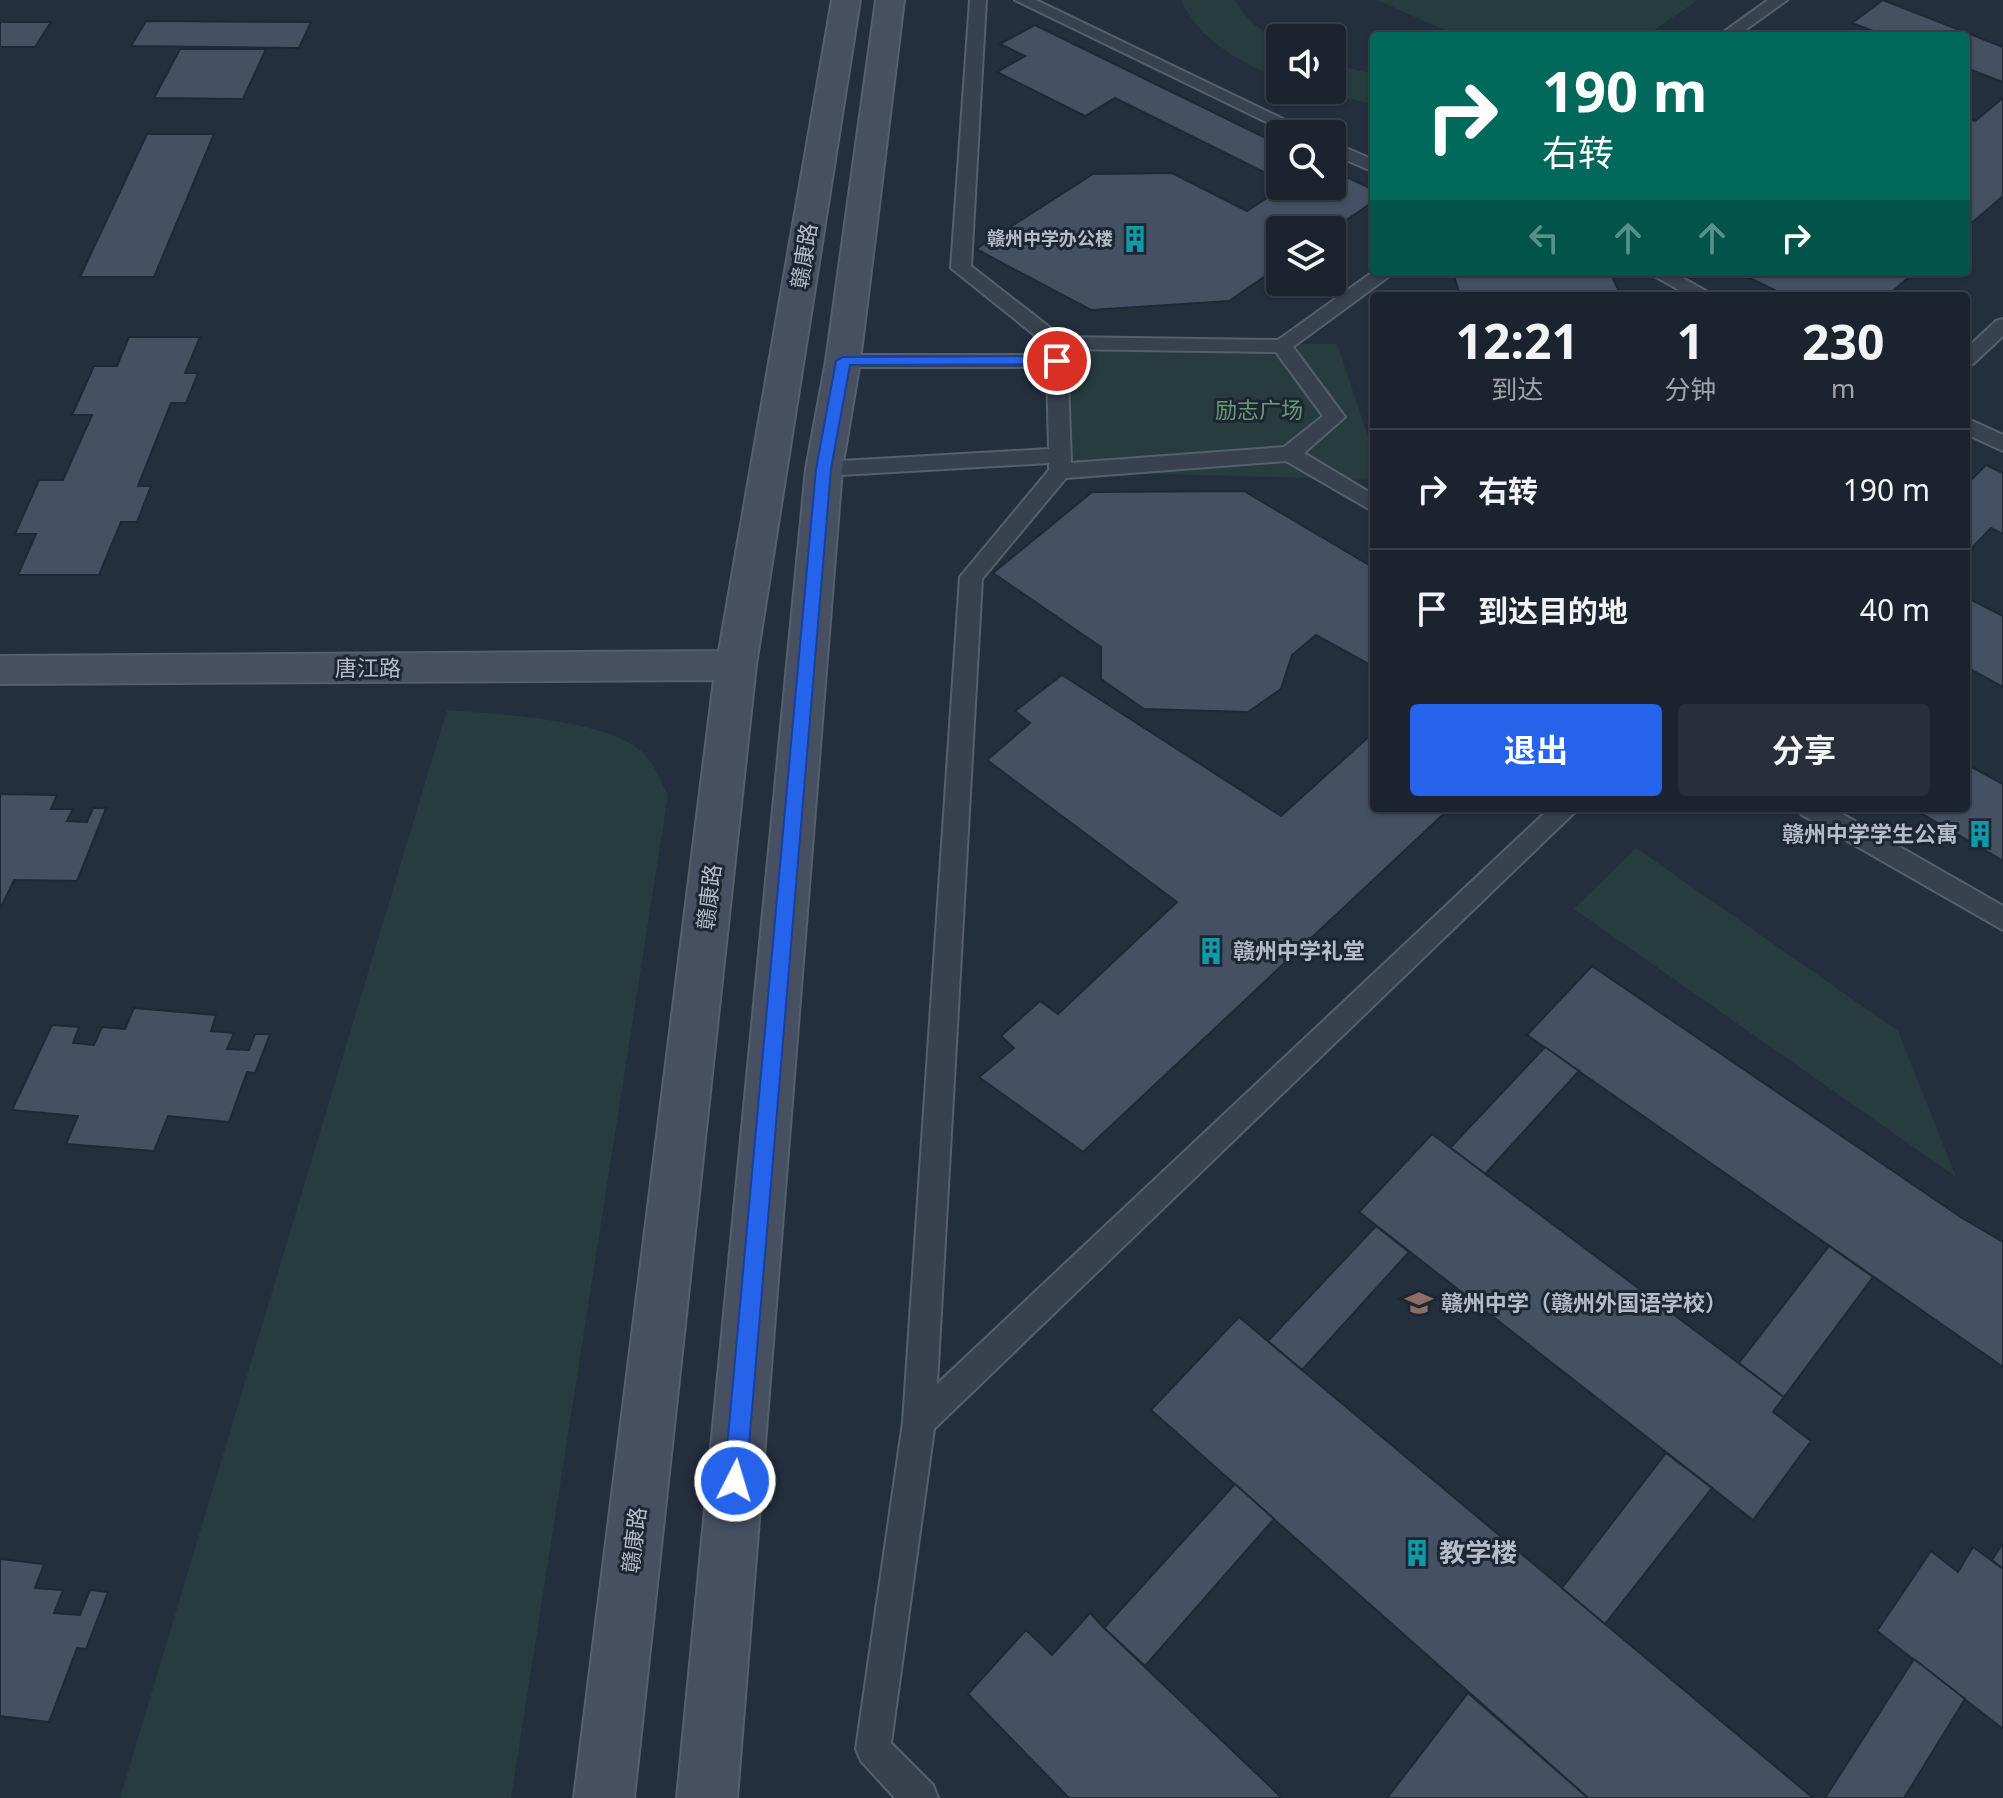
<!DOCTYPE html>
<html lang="zh">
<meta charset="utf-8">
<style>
body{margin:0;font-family:"Noto Sans","Noto Sans SC",sans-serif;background:#282f3a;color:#f1f3f6;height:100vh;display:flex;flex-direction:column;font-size:30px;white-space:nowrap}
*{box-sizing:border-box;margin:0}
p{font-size:26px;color:#a0a4aa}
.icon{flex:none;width:44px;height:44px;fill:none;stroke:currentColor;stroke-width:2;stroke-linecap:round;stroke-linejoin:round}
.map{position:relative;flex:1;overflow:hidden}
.drawer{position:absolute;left:1370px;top:292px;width:600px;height:520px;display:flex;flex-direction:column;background:#1b232e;border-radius:8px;box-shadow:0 2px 6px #0004,0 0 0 2px #39404a}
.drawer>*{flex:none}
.banner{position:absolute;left:1370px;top:32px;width:600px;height:244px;border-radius:8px;box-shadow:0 2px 6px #0004,0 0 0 2px #39404a;background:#00695c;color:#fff;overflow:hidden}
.fabs{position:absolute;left:1266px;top:24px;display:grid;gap:16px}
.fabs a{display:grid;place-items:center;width:80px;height:80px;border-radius:8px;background:#1b232e;box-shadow:0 2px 6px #0004,0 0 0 2px #39404a;font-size:40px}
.pin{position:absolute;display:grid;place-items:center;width:68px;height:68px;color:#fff;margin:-34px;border:4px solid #fff;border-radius:50%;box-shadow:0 2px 8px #0007}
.me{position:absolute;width:88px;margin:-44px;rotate:5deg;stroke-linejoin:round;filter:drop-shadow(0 0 6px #0008)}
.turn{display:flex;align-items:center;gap:28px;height:168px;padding:0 40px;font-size:36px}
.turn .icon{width:104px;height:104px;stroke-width:2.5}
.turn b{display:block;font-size:56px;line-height:68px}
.lanes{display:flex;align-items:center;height:76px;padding:0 40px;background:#0003;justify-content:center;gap:40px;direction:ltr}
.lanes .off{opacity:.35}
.eta{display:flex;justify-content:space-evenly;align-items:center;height:136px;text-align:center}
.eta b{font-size:48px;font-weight:700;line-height:56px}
.primary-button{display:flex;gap:16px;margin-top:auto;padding:16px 40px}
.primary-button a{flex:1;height:92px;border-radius:8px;background:#2563eb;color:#fff;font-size:32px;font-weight:700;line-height:92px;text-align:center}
.primary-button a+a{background:#282f3a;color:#f1f3f6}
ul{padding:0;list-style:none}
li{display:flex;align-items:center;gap:24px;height:120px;padding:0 40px;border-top:2px solid #39404a}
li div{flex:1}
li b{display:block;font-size:30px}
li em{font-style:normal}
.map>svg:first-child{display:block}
.green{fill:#263c3f}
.building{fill:#455162;stroke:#1f2835;stroke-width:2}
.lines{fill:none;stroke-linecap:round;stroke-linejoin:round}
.lane-casing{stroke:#565f6c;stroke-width:4}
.secondary-casing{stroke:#565f6c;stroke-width:4}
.lane{fill:#38414e;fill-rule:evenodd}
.secondary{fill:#465061;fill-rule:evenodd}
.route{fill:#2563eb;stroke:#184099;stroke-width:2}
.labels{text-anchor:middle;stroke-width:6;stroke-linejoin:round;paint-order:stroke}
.far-poi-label{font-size:18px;font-weight:bold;fill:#b4bcc9;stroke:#1d2633;text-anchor:end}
.street-label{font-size:22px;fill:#b4bcc9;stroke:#1d2633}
.park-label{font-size:22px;fill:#6b9a76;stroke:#1d2633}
.poi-label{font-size:22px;font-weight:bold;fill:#b4bcc9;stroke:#1d2633;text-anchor:start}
.near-poi-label{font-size:26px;font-weight:bold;fill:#b4bcc9;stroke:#1d2633;text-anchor:start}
</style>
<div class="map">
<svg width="2003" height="1798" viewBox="0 0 2003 1798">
<rect width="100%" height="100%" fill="#242f3e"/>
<g class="green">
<path d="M1181,0H1234L1252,23L1280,42V79C1241,62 1199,41 1181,0Z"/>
<path d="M1377,0H1698L1645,36H1458Z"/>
<path d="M1332,64L1374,74V104L1311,90H1332Z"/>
<path d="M1057,343L1337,344L1374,455V480L1060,471Z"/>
<path d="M447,710C494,714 617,719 647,757C656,768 661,783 668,795L511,1798H120Z"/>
<path d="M1636,848L1898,1031L1956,1177L1574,909Z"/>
</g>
<g class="building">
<path d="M1883,0L2003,47V82L1966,68V36H1886L1852,23Z"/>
<path d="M146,21L311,22L299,48L131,46Z"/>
<path d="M0,22H51L35,47H0Z"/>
<path d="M1035,25L1280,145V180L1115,98L1085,116L997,72L1025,56L1000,44Z"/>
<path d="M180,49H266L243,99L154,98Z"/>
<path d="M2003,98V196L1966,228V117L1975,121Z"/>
<path d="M147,134H214L154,277H80Z"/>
<path d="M1332,170L1374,190V201L1332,230H1280V266L1229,301L1091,310L976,249L1093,174L1172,173L1247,211L1285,186H1332Z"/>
<path d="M1453,272H1610L1621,296H1460Z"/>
<path d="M1737,272H1915L1887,296H1787Z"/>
<path d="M129,337H200L185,373H198L186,403H171L138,486H151L137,522H121L99,575H18L36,534H15L39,480H63L92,415H72L94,366H117Z"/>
<path d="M1986,465L2003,473V534L1991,528L1966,554V481L1969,482Z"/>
<path d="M1244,491L1374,568V667L1316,635L1292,655L1281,689L1248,712L1144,709L1101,679V647L993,573L1092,492Z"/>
<path d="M1966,597L2003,616V687L1966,667Z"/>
<path d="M1062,675L1281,816L1374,732V808H1450L1083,1152L979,1077L1014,1048L1001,1036L1040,1001L1058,1014L1177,902L987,760L1030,723L1015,711Z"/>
<path d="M1966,764L2003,784V861L1912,808H1966Z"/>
<path d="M0,794L57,795L51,809H73L67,821L87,822L93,808H106L77,881L14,880L0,909Z"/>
<path d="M1592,966L1962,1218L2003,1242V1367L1527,1035Z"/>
<path d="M134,1008L216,1015L211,1031L234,1033L227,1049L249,1050L255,1034H270L255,1073L247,1072L229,1122L168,1116L154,1151L66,1144L78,1116L12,1110L52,1025L79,1027L73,1043L94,1045L102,1027L125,1029Z"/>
<path d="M1545,1047L1579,1071L1485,1174L1450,1148Z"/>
<path d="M1432,1134L1784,1397L1773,1412L1811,1441L1753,1520L1359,1212Z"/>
<path d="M1376,1226L1409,1252L1302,1370L1268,1341Z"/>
<path d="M1829,1246L1873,1277L1784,1397L1739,1363Z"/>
<path d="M1239,1317L1302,1370L1813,1798H1588L1151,1410Z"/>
<path d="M1666,1453L1712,1488L1605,1624L1562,1588Z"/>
<path d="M1235,1484L1274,1519L1145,1666L1104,1628Z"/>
<path d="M2003,1543V1569L1992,1560Z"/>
<path d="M1973,1547L2003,1569V1729L1877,1631L1931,1551L1958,1572Z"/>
<path d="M0,1559L44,1564L35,1588L63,1590L54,1613L80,1615L90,1590L108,1592L86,1649L77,1648L49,1722L0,1716Z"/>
<path d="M1090,1613L1104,1628L1282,1798H1069L968,1694L1026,1630L1052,1655Z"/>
<path d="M1914,1659L1965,1699L1904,1798H1825Z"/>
<path d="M1468,1693L1588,1798H1387Z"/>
</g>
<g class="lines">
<g class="lane-casing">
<g id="lane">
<path d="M970,0H986L971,266L1062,337L1278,340L1374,271L1395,272L1293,347L1345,417L1304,453L1374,495V512L1286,461L1066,478L982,579L937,1384L1550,808H1579L934,1429L891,1743L933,1785L938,1798H895L861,1761L856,1749L903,1422L960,577L1049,470V463L824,476L813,469L824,462L1049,449L1047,367H843L833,361L843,355H1047V345L951,268ZM1067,349L1276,352L1323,416L1284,447L1071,463Z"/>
<path d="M1015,0H1036L1314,134H1291Z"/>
<path d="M1768,0H1787L1737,36H1718Z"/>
<path d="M1332,142L1374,160V172L1332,154Z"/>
<path d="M1647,272H1672L1715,296H1690Z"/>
<path d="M2003,319V336L1973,364L1966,366V349L1996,321Z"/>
<path d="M1966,418L2003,435V451L1966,434Z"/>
<path d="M1798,808H1832L2003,906V930L1802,815Z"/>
</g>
</g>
<g class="secondary-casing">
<g id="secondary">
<path d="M832,0H860L756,665L634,1798H574L714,680L0,684V656L719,651Z"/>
<path d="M876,0H904L860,361L842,469L737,1798H677L806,469L826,361Z"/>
</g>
</g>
<use href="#lane" class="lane"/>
<use href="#secondary" class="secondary"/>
</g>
<path class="route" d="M1057,356L1062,358V364L850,365L831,469L746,1481L743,1489L735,1493L727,1489L724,1481L816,469L836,361L843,357Z"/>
<defs>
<g id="building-bare" transform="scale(2.16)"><path d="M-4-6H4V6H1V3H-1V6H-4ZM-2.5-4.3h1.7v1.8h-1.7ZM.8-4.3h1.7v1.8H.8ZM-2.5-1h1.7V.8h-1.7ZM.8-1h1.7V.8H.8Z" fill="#0f9aa8" stroke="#1d2633" stroke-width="2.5" paint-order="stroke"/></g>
<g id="school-bare" transform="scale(2.16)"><path d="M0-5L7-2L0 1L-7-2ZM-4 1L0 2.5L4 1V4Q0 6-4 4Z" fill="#8d6e63" stroke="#1d2633" stroke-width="2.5" paint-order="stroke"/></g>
</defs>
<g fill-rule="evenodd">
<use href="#building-bare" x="1135" y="239"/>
<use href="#building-bare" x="1980" y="834"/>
<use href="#building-bare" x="1211" y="951"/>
<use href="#school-bare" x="1419" y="1303"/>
<use href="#building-bare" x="1417" y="1553"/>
</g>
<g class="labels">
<g class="far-poi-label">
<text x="1113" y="245">赣州中学办公楼</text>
</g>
<g class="street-label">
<text transform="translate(804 256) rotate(-81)" y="8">赣康路</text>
<text x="368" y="676">唐江路</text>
<text transform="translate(709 897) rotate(-83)" y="8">赣康路</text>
<text transform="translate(634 1540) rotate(-83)" y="8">赣康路</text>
</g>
<g class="park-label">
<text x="1259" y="418">励志广场</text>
</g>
<g class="poi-label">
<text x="1958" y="842" text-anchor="end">赣州中学学生公寓</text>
<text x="1233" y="959">赣州中学礼堂</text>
<text x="1441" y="1311">赣州中学（赣州外国语学校）</text>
</g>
<g class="near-poi-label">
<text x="1439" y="1562">教学楼</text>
</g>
</g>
</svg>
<div class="fabs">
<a><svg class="icon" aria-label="sound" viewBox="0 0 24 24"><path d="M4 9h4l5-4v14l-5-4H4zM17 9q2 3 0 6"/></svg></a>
<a><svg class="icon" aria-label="search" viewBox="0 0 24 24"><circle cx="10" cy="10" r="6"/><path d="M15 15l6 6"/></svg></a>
<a><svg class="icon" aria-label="layers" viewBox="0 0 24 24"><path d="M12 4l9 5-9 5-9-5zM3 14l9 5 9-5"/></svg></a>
</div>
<div class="pin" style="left:1057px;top:361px;background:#d93025"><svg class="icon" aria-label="arrive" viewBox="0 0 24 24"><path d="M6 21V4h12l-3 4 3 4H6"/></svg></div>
<svg class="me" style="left:735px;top:1481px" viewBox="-20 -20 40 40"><circle r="17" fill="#2563eb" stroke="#fff" stroke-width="3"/><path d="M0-11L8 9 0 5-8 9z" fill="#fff"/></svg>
<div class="banner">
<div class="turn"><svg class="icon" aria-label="right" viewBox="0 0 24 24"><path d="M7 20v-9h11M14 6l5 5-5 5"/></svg><div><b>190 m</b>右转</div></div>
<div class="lanes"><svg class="icon off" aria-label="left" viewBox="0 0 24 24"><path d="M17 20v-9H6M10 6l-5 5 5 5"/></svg><svg class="icon off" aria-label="ahead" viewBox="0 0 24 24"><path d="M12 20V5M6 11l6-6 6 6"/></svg><svg class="icon off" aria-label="ahead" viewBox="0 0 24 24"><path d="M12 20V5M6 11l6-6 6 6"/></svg><svg class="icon" aria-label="right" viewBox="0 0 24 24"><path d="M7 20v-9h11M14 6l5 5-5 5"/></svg></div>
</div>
<section class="drawer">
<div class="eta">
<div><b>12:21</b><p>到达</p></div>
<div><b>1</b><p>分钟</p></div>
<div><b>230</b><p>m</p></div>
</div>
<ul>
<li><svg class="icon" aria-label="right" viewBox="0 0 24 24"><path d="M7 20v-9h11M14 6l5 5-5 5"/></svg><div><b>右转</b></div><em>190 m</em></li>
<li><svg class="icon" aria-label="arrive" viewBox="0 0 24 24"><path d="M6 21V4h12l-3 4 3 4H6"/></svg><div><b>到达目的地</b></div><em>40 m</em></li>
</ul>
<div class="primary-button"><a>退出</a><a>分享</a></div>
</section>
</div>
